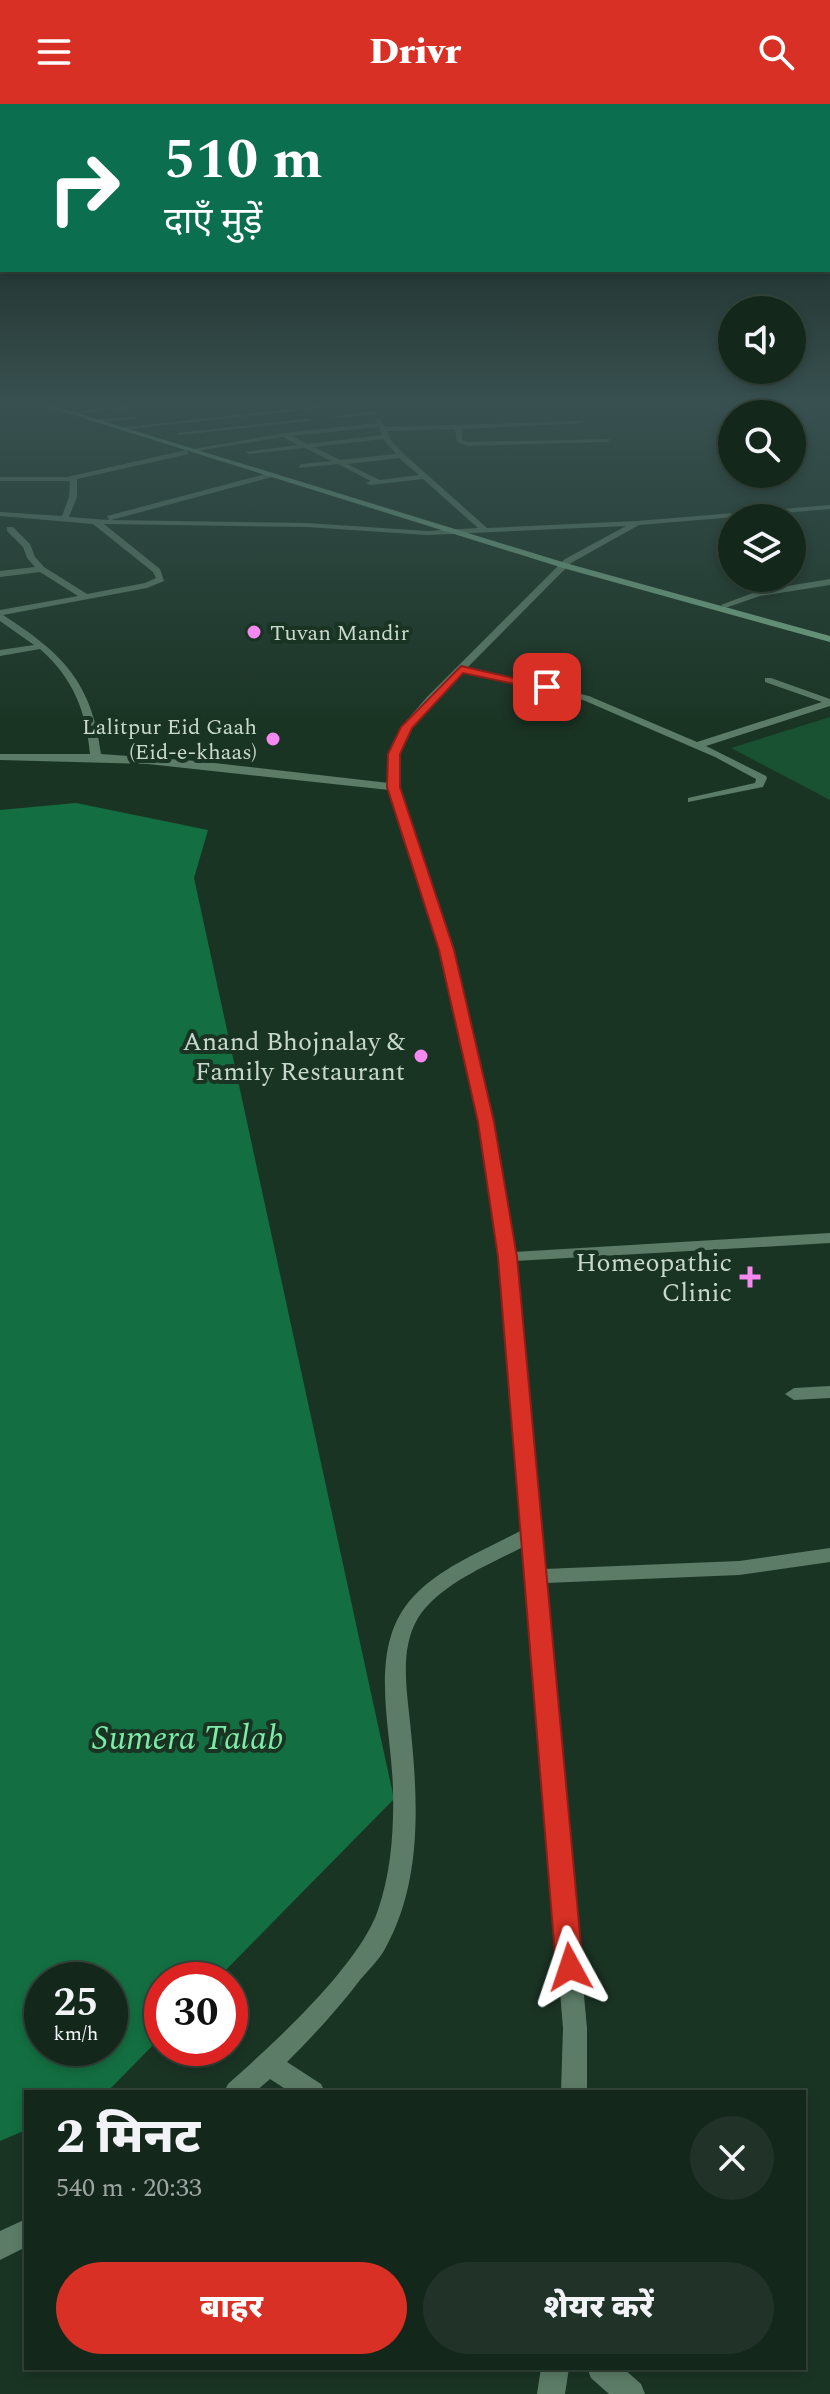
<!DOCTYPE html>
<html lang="hi">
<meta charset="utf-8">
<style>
body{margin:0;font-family:Spectral,"Noto Sans Devanagari",serif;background:#213328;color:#f1f3f6;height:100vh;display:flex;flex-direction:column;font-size:30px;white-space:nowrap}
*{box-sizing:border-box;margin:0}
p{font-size:26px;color:#9da5a3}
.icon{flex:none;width:44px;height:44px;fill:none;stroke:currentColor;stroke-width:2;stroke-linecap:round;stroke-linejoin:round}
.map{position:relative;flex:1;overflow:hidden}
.details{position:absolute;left:24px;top:1986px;width:782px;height:280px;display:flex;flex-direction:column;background:#14271b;border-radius:0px;box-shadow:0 4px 12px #0003,0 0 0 2px #33443a}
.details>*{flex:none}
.top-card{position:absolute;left:0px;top:0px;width:830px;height:168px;box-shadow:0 4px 12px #0003,0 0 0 2px #33443a;background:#0b6e4f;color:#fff;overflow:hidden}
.buttons{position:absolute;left:718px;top:192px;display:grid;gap:16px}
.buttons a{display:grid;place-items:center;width:88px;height:88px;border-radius:50%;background:#14271b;box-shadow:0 4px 12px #0003,0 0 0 2px #33443a;font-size:40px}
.speed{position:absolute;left:24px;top:1858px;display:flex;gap:16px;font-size:40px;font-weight:700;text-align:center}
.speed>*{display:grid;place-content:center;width:104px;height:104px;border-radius:50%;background:#14271b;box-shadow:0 4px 12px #0003,0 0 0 2px #33443a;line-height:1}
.speed small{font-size:20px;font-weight:400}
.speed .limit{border:12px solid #d22;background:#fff;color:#111}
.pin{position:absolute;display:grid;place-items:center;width:68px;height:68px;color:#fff;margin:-34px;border-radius:16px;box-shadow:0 4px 12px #0006}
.me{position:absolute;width:88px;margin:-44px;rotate:355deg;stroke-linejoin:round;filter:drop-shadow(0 0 6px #0008)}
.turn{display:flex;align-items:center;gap:28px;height:168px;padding:0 32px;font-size:36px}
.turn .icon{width:104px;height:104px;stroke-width:2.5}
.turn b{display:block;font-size:56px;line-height:68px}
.round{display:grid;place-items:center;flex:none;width:84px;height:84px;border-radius:42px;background:#213328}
.headline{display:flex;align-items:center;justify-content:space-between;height:136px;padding:0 32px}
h1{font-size:48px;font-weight:800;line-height:60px}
.button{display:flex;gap:16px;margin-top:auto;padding:16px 32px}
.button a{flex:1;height:92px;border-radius:48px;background:#d93025;color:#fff;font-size:32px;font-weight:800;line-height:92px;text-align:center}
.button a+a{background:#213328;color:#f1f3f6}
header{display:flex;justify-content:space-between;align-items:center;height:104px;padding:0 32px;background:#d93025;color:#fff;font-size:36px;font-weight:800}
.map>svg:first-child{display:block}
.green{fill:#185232}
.water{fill:#136f41;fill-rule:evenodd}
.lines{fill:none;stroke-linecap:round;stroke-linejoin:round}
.minor{fill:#5c7c67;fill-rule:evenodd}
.secondary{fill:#74a986;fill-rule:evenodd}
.route{fill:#d93025;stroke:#8d1f18;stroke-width:2}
.poi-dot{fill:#f589ef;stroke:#1a3424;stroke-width:3}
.labels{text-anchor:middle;stroke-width:8;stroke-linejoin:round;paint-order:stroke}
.far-poi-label{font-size:22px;fill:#c9d8cd;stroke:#1a3424;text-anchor:start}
.poi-label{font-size:26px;fill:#c9d8cd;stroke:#1a3424;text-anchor:end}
.near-water-label{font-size:34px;font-style:italic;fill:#7ceba8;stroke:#1a3424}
</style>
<header><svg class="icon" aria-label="menu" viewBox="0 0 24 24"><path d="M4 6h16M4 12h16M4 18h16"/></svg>Drivr<svg class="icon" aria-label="search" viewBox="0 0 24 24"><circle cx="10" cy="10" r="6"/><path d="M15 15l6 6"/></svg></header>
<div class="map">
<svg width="830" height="2290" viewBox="0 0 830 2290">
<rect width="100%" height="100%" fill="#1a3424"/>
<path class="green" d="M830,613V696L731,644Z"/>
<path class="water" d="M76,699L208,726L194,774L394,1695L216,1876H162V1932L107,1988H26V2026L0,2037V706ZM42,1876H110V1944H42Z"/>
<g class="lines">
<g class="minor">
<path d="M140,300H164L75,310L72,308Z"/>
<path d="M334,300H356L121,326L118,324Z"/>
<path d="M378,307L376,310L337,314L334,312Z"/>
<path d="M137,312L135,315L97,318L94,316Z"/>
<path d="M312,314L310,317L180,331L177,329Z"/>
<path d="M379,314L385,323L581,317L584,319L462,325V336L468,338L610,335L608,338L467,342L457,338L455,325L387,327L391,337L404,350L487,424L637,417L830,401V405L639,421L571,459L467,564L589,592L697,638L822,598L765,578V574H771L830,595V602L706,642L766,672L767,674L763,683L688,698V694L755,679L756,675L715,653L583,596L462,568L411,624L399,650V683L453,846L493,1018L514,1148L830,1129V1139L515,1157L544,1465L739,1457L830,1444V1458L739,1471L546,1479L587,1924V1988H561L563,1924L523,1443C488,1461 440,1480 418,1514C398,1547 408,1592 411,1628C418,1699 422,1777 386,1843C380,1855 369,1865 360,1876C338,1905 313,1932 287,1958L321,1980L325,1988H290L270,1975L255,1988H224L228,1980C273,1940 359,1862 378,1806C391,1768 394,1727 393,1686C392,1625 366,1543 413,1493C442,1462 485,1446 522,1426C510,1291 502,1155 479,1021C460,906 425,796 389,686L148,660L0,656V650H90C86,607 73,574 40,545L0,552V546L34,541L0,517V506L78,492L40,468L0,473V467L35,463L27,454L23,443L7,427V423H13L30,440L35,453L44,463L87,490L145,479L156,474L153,468L93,420L0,412V408L62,412L69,393L70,377H0V373H67L186,346L189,350L77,375V393L69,413L109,416L107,412L269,369L272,373L111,416L307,419L427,427L478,424L423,375L370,381L366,379L371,377L338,360L298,364L301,360L331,357L305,344L249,350L245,348L298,341L283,333L197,347L193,345L284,329L377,319L376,316ZM379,323L382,331L307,340L292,332ZM383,335L396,350L340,356L314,343ZM399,354L419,371L380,376L347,360ZM104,420L307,423L427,431L626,422L565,455L427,593L401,623L389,650V679L197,657L101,650C92,578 62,549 3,511L147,484L164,477L160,465Z"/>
<path d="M830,475V481L760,492L725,504L721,501L758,487Z"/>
<path d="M830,1282V1294L794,1296L785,1290L794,1284Z"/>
<path d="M26,2115V2143L0,2156V2127Z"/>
<path d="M541,2264H569L565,2290H537Z"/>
<path d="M587,2264H623L641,2280L645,2290H609L591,2274Z"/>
</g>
<path class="secondary" d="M38,300H48L569,460L830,532V538L563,464Z"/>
</g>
<linearGradient id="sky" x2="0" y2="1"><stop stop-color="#0e1d14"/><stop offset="0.48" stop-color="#385050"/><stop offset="1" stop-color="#385050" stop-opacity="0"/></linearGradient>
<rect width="830" height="621" fill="url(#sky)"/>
<path class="route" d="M461,562L552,583L547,587L463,569L412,624L400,650V683L454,846L494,1018L517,1153L583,1863L579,1872L570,1875L560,1872L556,1863L498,1153L478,1018L439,846L387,683L388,650L401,623Z"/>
<g class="poi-dot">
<circle cx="254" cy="528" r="8"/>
<circle cx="273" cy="635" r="8"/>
<circle cx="421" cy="952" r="8"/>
<path d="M746 1161h8v8h8v8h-8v8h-8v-8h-8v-8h8z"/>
</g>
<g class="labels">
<g class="far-poi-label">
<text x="270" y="536">Tuvan Mandir</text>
<text x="257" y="630" text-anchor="end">Lalitpur Eid Gaah<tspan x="257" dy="25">(Eid-e-khaas)</tspan></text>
</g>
<g class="poi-label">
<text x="405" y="946">Anand Bhojnalay &amp;<tspan x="405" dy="30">Family Restaurant</tspan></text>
<text x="732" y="1167">Homeopathic<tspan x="732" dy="30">Clinic</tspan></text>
</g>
<g class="near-water-label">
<text x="188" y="1645">Sumera Talab</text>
</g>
</g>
</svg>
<div class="buttons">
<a><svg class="icon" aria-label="sound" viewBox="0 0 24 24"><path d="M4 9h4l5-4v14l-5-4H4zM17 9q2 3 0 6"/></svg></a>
<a><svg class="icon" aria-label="search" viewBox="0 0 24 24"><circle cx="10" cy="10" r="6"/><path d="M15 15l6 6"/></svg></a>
<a><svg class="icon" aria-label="layers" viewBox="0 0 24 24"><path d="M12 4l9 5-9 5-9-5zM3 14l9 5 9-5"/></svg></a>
</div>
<div class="speed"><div>25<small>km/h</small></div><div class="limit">30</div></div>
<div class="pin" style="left:547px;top:583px;background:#d93025"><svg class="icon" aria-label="arrive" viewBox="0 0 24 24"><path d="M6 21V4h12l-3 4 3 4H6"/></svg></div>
<svg class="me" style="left:570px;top:1863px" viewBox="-20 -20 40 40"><path d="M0-17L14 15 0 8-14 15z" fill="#d93025" stroke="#fff" stroke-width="4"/></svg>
<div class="top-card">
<div class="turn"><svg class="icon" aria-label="right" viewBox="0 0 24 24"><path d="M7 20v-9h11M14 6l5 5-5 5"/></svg><div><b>510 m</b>दाएँ मुड़ें</div></div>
</div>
<section class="details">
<div class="headline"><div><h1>2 मिनट</h1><p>540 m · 20:33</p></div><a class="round"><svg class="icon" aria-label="close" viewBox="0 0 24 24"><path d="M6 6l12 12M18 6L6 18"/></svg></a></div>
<div class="button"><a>बाहर</a><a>शेयर करें</a></div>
</section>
</div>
